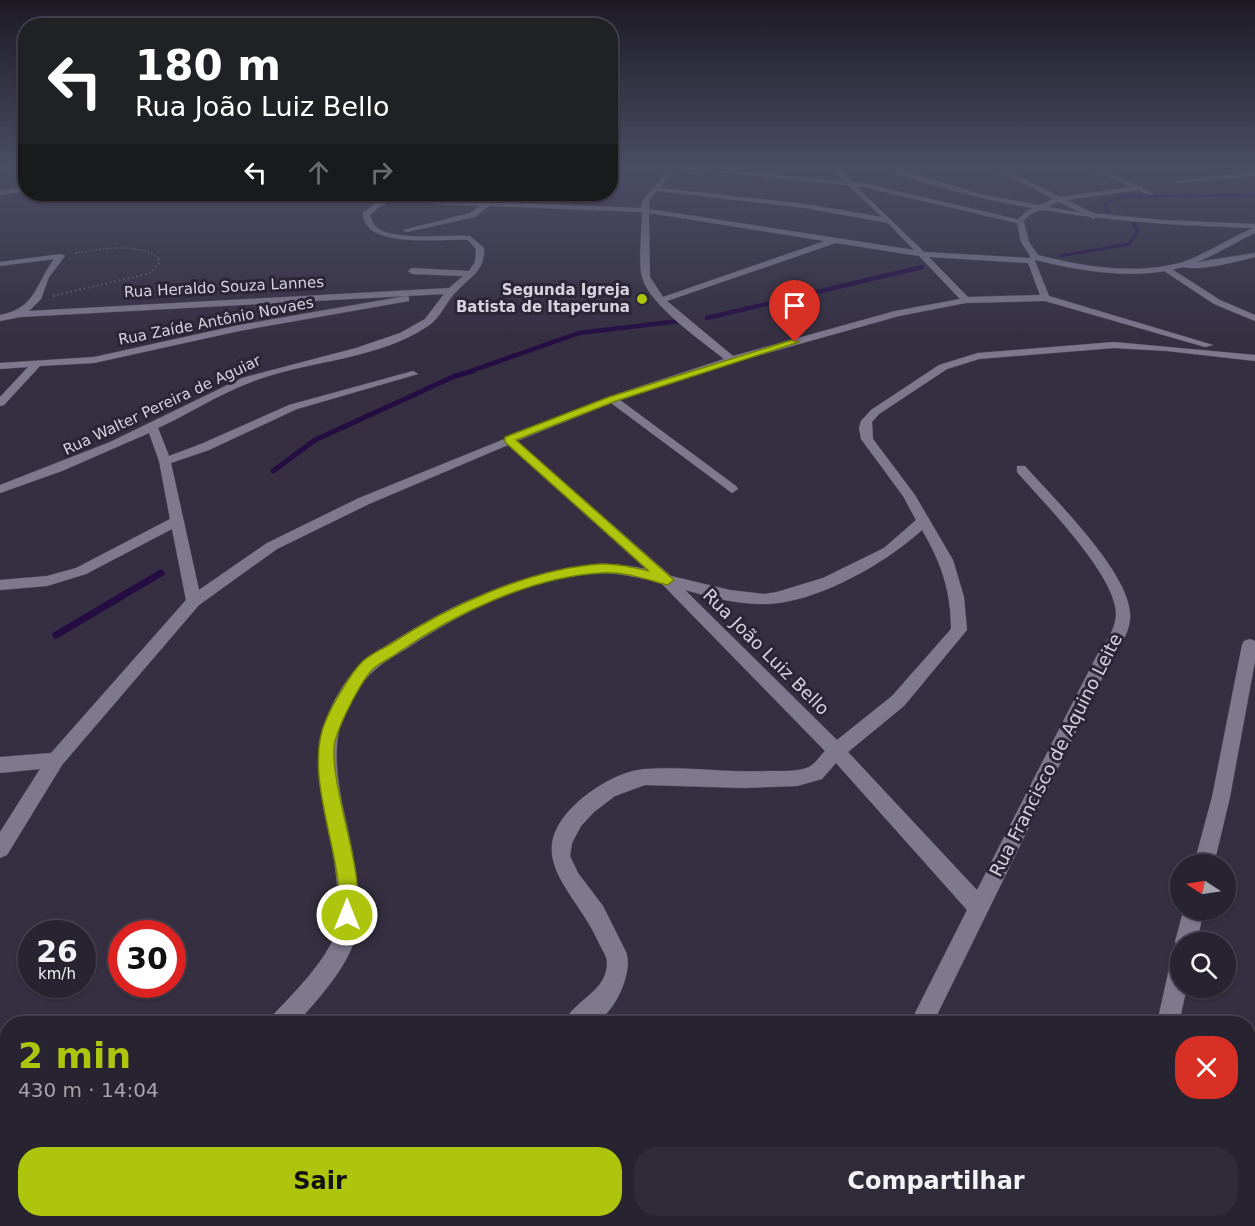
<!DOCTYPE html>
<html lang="pt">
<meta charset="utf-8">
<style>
body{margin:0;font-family:"DejaVu Sans",sans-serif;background:#302b39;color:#f1f3f6;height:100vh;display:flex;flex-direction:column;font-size:22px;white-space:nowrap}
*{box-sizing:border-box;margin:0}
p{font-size:20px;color:#a5a4ab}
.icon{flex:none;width:33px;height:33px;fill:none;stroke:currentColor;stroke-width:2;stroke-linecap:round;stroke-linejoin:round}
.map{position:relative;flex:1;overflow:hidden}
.sheet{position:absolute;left:0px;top:1016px;width:1256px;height:212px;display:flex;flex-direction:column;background:#282331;border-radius:24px 24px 0 0;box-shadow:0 2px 4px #0004,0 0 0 2px #44404d}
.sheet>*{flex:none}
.guide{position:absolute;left:18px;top:18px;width:600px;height:183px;border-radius:24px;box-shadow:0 2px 4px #0004,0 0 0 2px #44404d;background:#202124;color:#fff;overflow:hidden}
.needle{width:39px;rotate:282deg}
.controls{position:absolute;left:1170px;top:854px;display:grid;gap:12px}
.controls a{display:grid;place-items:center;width:66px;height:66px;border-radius:50%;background:#282331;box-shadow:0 2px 4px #0004,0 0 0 2px #44404d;font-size:30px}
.speed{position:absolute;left:18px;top:920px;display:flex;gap:12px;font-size:30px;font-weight:700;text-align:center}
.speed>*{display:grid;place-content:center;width:78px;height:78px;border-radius:50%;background:#282331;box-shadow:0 2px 4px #0004,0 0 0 2px #44404d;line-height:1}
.speed small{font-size:15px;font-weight:400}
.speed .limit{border:9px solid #d22;background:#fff;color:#111}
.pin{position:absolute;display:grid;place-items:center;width:51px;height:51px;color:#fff;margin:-62px -26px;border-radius:50% 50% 50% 0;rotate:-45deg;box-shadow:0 0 6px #0007}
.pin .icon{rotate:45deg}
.me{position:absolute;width:66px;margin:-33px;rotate:0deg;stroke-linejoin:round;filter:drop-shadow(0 0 4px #0008)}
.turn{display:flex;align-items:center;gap:21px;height:126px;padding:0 18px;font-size:27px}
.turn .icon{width:78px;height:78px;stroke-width:2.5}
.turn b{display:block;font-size:42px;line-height:51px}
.lanes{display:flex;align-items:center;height:57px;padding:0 18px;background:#0003;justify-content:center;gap:30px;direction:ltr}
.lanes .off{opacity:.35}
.round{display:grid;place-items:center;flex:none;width:63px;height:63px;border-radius:24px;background:#302b39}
.overview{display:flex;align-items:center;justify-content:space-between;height:102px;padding:0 18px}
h1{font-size:36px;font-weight:600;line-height:45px;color:#adc60d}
.primary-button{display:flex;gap:12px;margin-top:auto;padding:12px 18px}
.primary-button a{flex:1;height:69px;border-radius:24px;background:#adc60d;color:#111;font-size:24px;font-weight:600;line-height:69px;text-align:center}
.primary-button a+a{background:#302b39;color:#f1f3f6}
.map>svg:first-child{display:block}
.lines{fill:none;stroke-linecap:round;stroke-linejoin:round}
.stream-far3{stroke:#250d44;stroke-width:3}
.stream-far2{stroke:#250d44;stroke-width:4.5}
.stream-far1{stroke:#250d44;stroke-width:5}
.stream{stroke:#250d44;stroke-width:7}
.minor-casing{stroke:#504b5a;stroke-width:1}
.secondary-casing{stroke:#504b5a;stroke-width:1}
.path-far1{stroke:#666171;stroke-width:1.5;stroke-dasharray:1.5 2;stroke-linecap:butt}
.path{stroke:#666171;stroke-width:2;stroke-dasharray:1.5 3;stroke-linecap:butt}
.minor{fill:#7f798e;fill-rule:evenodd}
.secondary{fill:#7f798e;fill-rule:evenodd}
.route{fill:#adc60d;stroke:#708108;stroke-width:1.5}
.poi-dot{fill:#adc60d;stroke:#2b2537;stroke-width:2}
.labels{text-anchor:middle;stroke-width:6;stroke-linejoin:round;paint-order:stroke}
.far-street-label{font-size:15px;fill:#d5d2dd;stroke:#2b2537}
.far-poi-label{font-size:15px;font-weight:bold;fill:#d5d2dd;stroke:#2b2537;text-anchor:end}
.street-label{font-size:18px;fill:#d5d2dd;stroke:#2b2537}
</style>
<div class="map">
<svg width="1255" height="1226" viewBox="0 0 1255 1226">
<rect width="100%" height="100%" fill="#352f41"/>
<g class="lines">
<g class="stream-far3">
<path d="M1108,212L1105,206L1108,201L1121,197L1255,195"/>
<path d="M1060,256L1129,244L1138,231L1133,223"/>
</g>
<g class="stream-far2">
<path d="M707,318L922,267"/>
<path d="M468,372L579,333L679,321"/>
</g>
<path class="stream-far1" d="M273,471L315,440L455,376L473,371"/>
<path class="stream" d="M56,635L161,573"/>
<g class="minor-casing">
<g id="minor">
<path d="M670,168H676L660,188L805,204L882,217L830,168H837L924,252L1029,258L1032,255H1038L1035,261L1049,296L1213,345L1205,347L1045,301L966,303L899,316L735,362L620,400L736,486L738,489L732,493L611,403L517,441L671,576L730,590L764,594L777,592L823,578L884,548L916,520L903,496L861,439L859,428L861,421L871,410L939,365L978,353L1114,342L1255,355V361L1167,351L1114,348L979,359L947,369L879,414L872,422L873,439L915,495L953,560L964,597L967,630L904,706L848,752L977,890L1096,657C1104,643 1115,632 1116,615C1117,576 1043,502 1017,472V466H1025C1053,498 1134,576 1130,619C1129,634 1119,647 1111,660L933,1023H910L967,910L836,763L822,779L797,786L744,788L645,785L615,796L594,812L581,826L572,843L570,856L578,873L603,906L626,952C634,972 613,1018 592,1023C584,1025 572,1023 564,1023C573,1000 608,992 607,962C607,956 601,948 598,941C574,888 518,855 580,800C598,785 622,771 645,769C684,766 728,773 768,771C781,771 797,772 809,767C815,764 820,756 825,751L661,583C641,578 620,573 599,573C530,576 462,612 406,649C396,655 385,661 376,669C360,682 346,706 340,726C333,754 338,784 344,812C351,842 363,898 358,928C351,964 320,997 297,1023H270L273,1015C293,994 327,960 336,932C343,909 333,853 329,828C324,804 317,777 319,752C322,719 338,688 361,663C368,655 378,651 387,645C415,628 444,610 474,598C529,575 587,556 646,569L508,445L369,504L277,549L199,605L62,765L7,855L0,858V832L40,769L0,773V757L51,753L186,600L172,529L86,574L47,586L0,590V580L47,576L76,568L170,519L159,461L149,433L62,471L0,493V485L110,442L242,378L356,348L400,333L425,319L444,294L20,317L0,321V315C36,308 35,285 54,259L0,266V262L61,254L65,256L49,277L41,299L29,311L449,288L463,276L412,274L408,271L412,268L469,271L475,262L476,249L468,240C443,238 363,250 363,213C373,204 388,193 402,194L378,208L370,215C372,220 373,224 376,227C395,242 447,234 470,236L484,248C485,271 471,276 457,291C446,301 441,318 428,326C376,361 306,360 249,383C217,395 189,414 158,428L169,456L201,444L289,405L413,371L418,374L297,409L209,450L171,463L199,590L267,543L359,498L608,397L724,359C702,341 649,305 642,277C638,263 642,229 642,212L489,206L475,217L407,232L403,230L470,213L480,206L438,204L406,199L403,197V194L438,200L641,208L643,200ZM657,191L805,208L888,223L914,250L649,209V201ZM649,213L825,241L663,297L650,277ZM836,243L919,256L960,299L895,311L733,356L667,301ZM929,257L1028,263L1040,295L968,297ZM922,530C941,562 951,591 951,629L892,696L837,740L685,590C710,597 736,604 762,604C813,605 885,564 922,530Z"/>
<path d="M994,168H1002L1060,197L1131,187L1091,168H1099L1153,193L1150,195L1138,190L1066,200L1097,215L1094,219L1059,202L1031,214L1020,224L1016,222L1026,211L1053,199Z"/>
<path d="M1255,172V176L1178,183L1175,181Z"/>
<path d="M26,187V191L0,195V191Z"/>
<path d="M1255,253V257C1238,261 1193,274 1179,265Z"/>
<path d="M1167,266L1220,300L1255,315V321L1214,304L1164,271V267Z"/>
<path d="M406,296L409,297V301L239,331L94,363L40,366L4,405L0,406V397L28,367L0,369V363L94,357L239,325Z"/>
<path d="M1250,639L1255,641V661L1230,797L1214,864H1194L1212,797L1242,645L1244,641Z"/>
<path d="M1184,909H1204L1197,942H1180V950L1175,942Z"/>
<path d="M1180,958V987H1187L1179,1023H1157L1169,969L1172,961Z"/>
<path d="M40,1220H71L69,1226H38Z"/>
<path d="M367,1220H394L392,1226H365Z"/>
<path d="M811,1220H837L835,1226H809Z"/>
<path d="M1109,1220H1135L1134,1226H1108Z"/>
</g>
</g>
<g class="secondary-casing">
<path id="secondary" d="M679,168H702L863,183L1020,220L1024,222L1029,242L1038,255C1084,267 1140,276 1186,261C1209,252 1230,238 1253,228C1151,225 1050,217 951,190C931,184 905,179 887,168H896L980,194L1070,211L1162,220L1255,224V233C1234,243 1214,256 1192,264C1142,282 1083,272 1032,259L1021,242L1017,223L863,187Z"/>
</g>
<path class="path-far1" d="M75,253C101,249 136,242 159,258"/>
<path class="path" d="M53,296L151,273L160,262L158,257"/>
<use href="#minor" class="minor"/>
<use href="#secondary" class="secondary"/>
</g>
<linearGradient id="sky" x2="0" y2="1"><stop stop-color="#1d1a24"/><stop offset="0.49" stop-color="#4b4d65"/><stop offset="1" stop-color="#4b4d65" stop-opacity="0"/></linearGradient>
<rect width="1255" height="340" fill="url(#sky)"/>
<path class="route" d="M792,340L799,342L616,401L516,440L674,580L667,585C646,579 623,571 600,573C532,577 454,614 399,652C391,658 379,663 372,670C360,683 336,729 334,747C331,794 370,883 354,922L347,925L341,922C335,909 339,895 338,882C333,834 305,766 326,720C332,705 351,673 362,662C369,655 380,650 389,645C448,606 529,569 600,564C616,563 633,567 649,571L505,442V437L609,397Z"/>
<circle class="poi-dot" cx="642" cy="299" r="6"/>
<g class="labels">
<g class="far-street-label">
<text transform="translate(224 287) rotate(-3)" y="5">Rua Heraldo Souza Lannes</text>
<text transform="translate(216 321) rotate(-11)" y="5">Rua Zaíde Antônio Novaes</text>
<text transform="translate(162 405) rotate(-25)" y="5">Rua Walter Pereira de Aguiar</text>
</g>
<g class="far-poi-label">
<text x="630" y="295">Segunda Igreja<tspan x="630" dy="17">Batista de Itaperuna</tspan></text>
</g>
<g class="street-label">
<text transform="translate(766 652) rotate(45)" y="6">Rua João Luiz Bello</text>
<text transform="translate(1056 755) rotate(-63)" y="6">Rua Francisco de Aquino Leite</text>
</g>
</g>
</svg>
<div class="controls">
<a><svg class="needle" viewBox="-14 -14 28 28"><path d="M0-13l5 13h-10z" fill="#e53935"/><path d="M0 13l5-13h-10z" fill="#a5a4ab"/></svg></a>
<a><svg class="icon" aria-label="search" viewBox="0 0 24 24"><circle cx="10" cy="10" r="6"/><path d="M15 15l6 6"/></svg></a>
</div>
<div class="speed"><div>26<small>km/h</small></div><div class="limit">30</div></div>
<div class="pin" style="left:795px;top:342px;background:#d93025"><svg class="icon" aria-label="arrive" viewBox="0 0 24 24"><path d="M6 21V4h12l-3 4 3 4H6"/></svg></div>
<svg class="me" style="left:347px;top:915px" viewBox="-20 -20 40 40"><circle r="17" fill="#adc60d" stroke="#fff" stroke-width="3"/><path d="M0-11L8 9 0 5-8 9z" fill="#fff"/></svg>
<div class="guide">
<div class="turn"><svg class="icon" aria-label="left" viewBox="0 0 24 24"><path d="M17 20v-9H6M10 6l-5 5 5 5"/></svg><div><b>180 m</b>Rua João Luiz Bello</div></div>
<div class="lanes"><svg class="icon" aria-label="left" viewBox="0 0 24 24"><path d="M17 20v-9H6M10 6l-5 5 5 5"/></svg><svg class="icon off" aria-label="ahead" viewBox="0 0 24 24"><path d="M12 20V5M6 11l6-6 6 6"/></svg><svg class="icon off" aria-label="right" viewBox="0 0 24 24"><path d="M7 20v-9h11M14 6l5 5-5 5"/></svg></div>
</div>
<section class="sheet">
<div class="overview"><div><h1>2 min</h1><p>430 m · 14:04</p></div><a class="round" style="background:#d93025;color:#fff"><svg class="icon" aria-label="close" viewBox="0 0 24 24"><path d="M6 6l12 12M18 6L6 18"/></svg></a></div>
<div class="primary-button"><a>Sair</a><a>Compartilhar</a></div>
</section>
</div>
